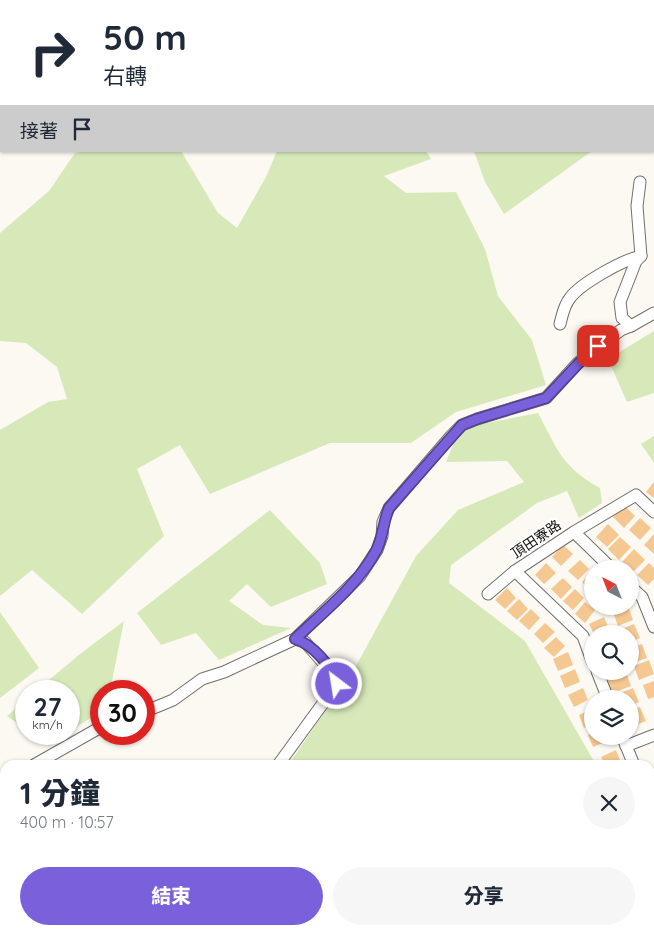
<!DOCTYPE html>
<html lang="zh-TW">
<meta charset="utf-8">
<style>
body{margin:0;font-family:Quicksand,"Noto Sans TC",sans-serif;background:#f6f6f7;color:#1f2937;height:100vh;display:flex;flex-direction:column;font-size:19px;white-space:nowrap}
*{box-sizing:border-box;margin:0}
p{font-size:16px;color:#747a83}
.icon{flex:none;width:28px;height:28px;fill:none;stroke:currentColor;stroke-width:2;stroke-linecap:round;stroke-linejoin:round}
.map{position:relative;flex:1;overflow:hidden}
.details{position:absolute;left:0px;top:760px;width:655px;height:175px;display:flex;flex-direction:column;background:#fff;border-radius:15px 15px 0 0;box-shadow:0 1px 4px #0004}
.details>*{flex:none}
.top-card{position:absolute;left:0px;top:0px;width:655px;height:152px;box-shadow:0 1px 4px #0004;background:#fff;color:#1f2937;overflow:hidden}
.needle{width:32px;rotate:318deg}
.tools{position:absolute;left:584px;top:560px;display:grid;gap:10px}
.tools a{display:grid;place-items:center;width:55px;height:55px;border-radius:50%;background:#fff;box-shadow:0 1px 4px #0004;font-size:25px}
.speed{position:absolute;left:15px;top:680px;display:flex;gap:10px;font-size:25px;font-weight:700;text-align:center}
.speed>*{display:grid;place-content:center;width:65px;height:65px;border-radius:50%;background:#fff;box-shadow:0 1px 4px #0004;line-height:1}
.speed small{font-size:12px;font-weight:400}
.speed .limit{border:8px solid #d22;background:#fff;color:#111}
.pin{position:absolute;display:grid;place-items:center;width:42px;height:42px;color:#fff;margin:-21px;border-radius:10px;box-shadow:0 2px 8px #0006}
.me{position:absolute;width:55px;margin:-28px;rotate:329deg;stroke-linejoin:round;filter:drop-shadow(0 0 4px #0008)}
.turn{display:flex;align-items:center;gap:18px;height:105px;padding:0 20px;font-size:22px}
.turn .icon{width:65px;height:65px;stroke-width:2.5}
.turn b{display:block;font-size:35px;line-height:42px}
.then{display:flex;align-items:center;height:48px;padding:0 20px;background:#0003;gap:10px;font-size:19px}
.round{display:grid;place-items:center;flex:none;width:52px;height:52px;border-radius:26px;background:#f6f6f7}
.overview{display:flex;align-items:center;justify-content:space-between;height:85px;padding:0 20px}
h1{font-size:30px;font-weight:800;line-height:38px}
.action{display:flex;gap:10px;margin-top:auto;padding:10px 20px}
.action a{flex:1;height:58px;border-radius:30px;background:#7a61db;color:#fff;font-size:20px;font-weight:800;line-height:58px;text-align:center}
.action a+a{background:#f6f6f7;color:#1f2937}
.map>svg:first-child{display:block}
.industrial{fill:#f1ebfc}
.green{fill:#d7e9b9}
.lines{fill:none;stroke-linecap:round;stroke-linejoin:round}
.stream{stroke:#60b3cb;stroke-width:2.5}
.building{fill:#f5c891}
.minor-casing{stroke:#726e69;stroke-width:13}
.minor{stroke:#fff;stroke-width:11}
.route-casing{stroke:#4f3f8e;stroke-width:12}
.route{stroke:#7a61db;stroke-width:9}
.labels{text-anchor:middle;stroke-width:5;stroke-linejoin:round;paint-order:stroke}
.street-label{font-size:14px;fill:#0d0c0a;stroke:#fff}
</style>
<div class="map">
<svg width="654" height="935" viewBox="0 0 654 935">
<rect width="100%" height="100%" fill="#fcf8f2"/>
<path class="industrial" d="M512,930H629L623,935H509Z"/>
<g class="green">
<path d="M306,0H445L305,1Z"/>
<path d="M85,151H181L218,213L237,228L266,177L277,151H426L431,159L384,176L406,193L456,192L485,249L498,296L532,340L546,385L456,412L411,443H330L210,494L180,445L137,469L164,536L82,614L32,570L0,596V430L48,402L67,399L57,367L26,343L0,341V233L49,191L75,153Z"/>
<path d="M474,151H592L504,214L485,182Z"/>
<path d="M654,331V393L627,402L608,359Z"/>
<path d="M538,413C558,450 561,466 600,488L602,503L579,518L567,491L537,503L451,565L449,583L525,641L596,765H291L289,764L356,666L416,556L458,510L524,482L507,461L446,462L460,428Z"/>
<path d="M654,436V463L641,444Z"/>
<path d="M270,510L320,563L327,584L271,607L247,584L229,601L263,625L291,628L219,660L196,633L161,645L137,613Z"/>
<path d="M0,612L39,668L0,698Z"/>
<path d="M124,621L110,691H101V711L69,732V691H36L80,654Z"/>
<path d="M26,700V729L7,716Z"/>
<path d="M32,734H67L49,746Z"/>
<path d="M654,915V935H623L629,930H650V917Z"/>
</g>
<g class="lines">
<g class="stream">
<path d="M642,1L648,0"/>
<path d="M0,118L1,117"/>
</g>
</g>
<g class="building">
<path d="M654,482V498L646,492Z"/>
<path d="M624,505L635,516L624,528L613,517Z"/>
<path d="M640,518L651,528L640,540L629,530Z"/>
<path d="M608,524L619,535L607,547L596,537Z"/>
<path d="M654,534V554L644,545Z"/>
<path d="M620,537L631,547L619,560L608,549Z"/>
<path d="M563,545L573,554L561,566L552,557Z"/>
<path d="M634,549L645,560L633,572L622,562Z"/>
<path d="M580,560L589,569L578,580L568,571Z"/>
<path d="M546,563L556,573L544,584L535,575Z"/>
<path d="M649,563L654,568V579L648,585L637,575Z"/>
<path d="M592,572V590L591,592L582,582Z"/>
<path d="M563,578L572,587L561,599L551,589Z"/>
<path d="M507,588L516,598L505,609L495,600Z"/>
<path d="M575,589L584,598L573,610L563,601Z"/>
<path d="M519,599L528,609L517,620L507,611Z"/>
<path d="M585,602L595,610L585,623L575,614Z"/>
<path d="M628,606L633,620L618,626L613,612Z"/>
<path d="M531,609L540,618L529,630L519,621Z"/>
<path d="M604,617L610,631L594,634L589,624Z"/>
<path d="M545,623L555,632L543,643L534,634Z"/>
<path d="M634,624L640,638L630,642V634H621L619,630Z"/>
<path d="M556,637L565,646L554,657L544,648Z"/>
<path d="M642,644L647,658L632,663L630,648Z"/>
<path d="M568,652L573,665L558,671L553,659Z"/>
<path d="M649,660L654,674L639,680L634,666Z"/>
<path d="M575,669L580,682L565,688L560,676Z"/>
<path d="M626,672L631,686L610,694L605,679Z"/>
<path d="M654,681V697L648,699L643,685Z"/>
<path d="M583,688L588,700L574,707L568,695Z"/>
<path d="M633,688L639,702L630,706V699H620L618,694Z"/>
<path d="M640,707L646,721L631,727L630,711Z"/>
<path d="M592,709V724L584,728L579,715Z"/>
<path d="M592,733V736H606L608,741L593,747L588,735Z"/>
<path d="M616,750L621,763L605,765L601,757Z"/>
</g>
<g class="lines">
<g class="minor-casing">
<g id="minor">
<path d="M173,1L174,0"/>
<path d="M0,42L1,41"/>
<path d="M560,324C562,316 564,305 570,298C581,283 623,260 641,256"/>
<path d="M631,326L654,313"/>
<path d="M574,532L612,569"/>
<path d="M630,586L642,597L654,627"/>
<path d="M488,594L515,571"/>
<path d="M295,639L360,576L377,550L382,536L383,522L389,508L451,436L462,425L477,419L546,398L578,363L598,347L621,330L631,326L622,318L620,302L636,261L641,256L637,206L640,182"/>
<path d="M592,661L583,636L515,571L574,532L636,495L654,512"/>
<path d="M597,671L608,699"/>
<path d="M144,712L173,700L202,679L224,672L295,639L305,642L335,676L337,684L278,765"/>
<path d="M622,736L634,765"/>
<path d="M626,746L654,735"/>
<path d="M34,765L101,727"/>
<path d="M0,784L5,781"/>
<path d="M650,806L654,816"/>
<path d="M650,832L654,822"/>
<path d="M650,910L654,908"/>
<path d="M536,930L538,935"/>
<path d="M615,935L621,930"/>
</g>
</g>
<use href="#minor" class="minor"/>
</g>
<g class="lines">
<g class="route-casing">
<path id="route" d="M337,684C334,668 311,643 295,639C323,612 357,586 376,551C383,538 383,522 389,508L462,425L477,419L546,398L578,364L598,346"/>
</g>
<use href="#route" class="route"/>
</g>
<g class="labels">
<g class="street-label">
<text transform="translate(536 539) rotate(-34)" y="5">頂田寮路</text>
</g>
</g>
</svg>
<div class="tools">
<a><svg class="needle" viewBox="-14 -14 28 28"><path d="M0-13l5 13h-10z" fill="#e53935"/><path d="M0 13l5-13h-10z" fill="#747a83"/></svg></a>
<a><svg class="icon" aria-label="search" viewBox="0 0 24 24"><circle cx="10" cy="10" r="6"/><path d="M15 15l6 6"/></svg></a>
<a><svg class="icon" aria-label="layers" viewBox="0 0 24 24"><path d="M12 4l9 5-9 5-9-5zM3 14l9 5 9-5"/></svg></a>
</div>
<div class="speed"><div>27<small>km/h</small></div><div class="limit">30</div></div>
<div class="pin" style="left:598px;top:346px;background:#d93025"><svg class="icon" aria-label="arrive" viewBox="0 0 24 24"><path d="M6 21V4h12l-3 4 3 4H6"/></svg></div>
<svg class="me" style="left:337px;top:684px" viewBox="-20 -20 40 40"><circle r="17" fill="#7a61db" stroke="#fff" stroke-width="3"/><path d="M0-11L8 9 0 5-8 9z" fill="#fff"/></svg>
<div class="top-card">
<div class="turn"><svg class="icon" aria-label="right" viewBox="0 0 24 24"><path d="M7 20v-9h11M14 6l5 5-5 5"/></svg><div><b>50 m</b>右轉</div></div>
<div class="then">接著<svg class="icon" aria-label="arrive" viewBox="0 0 24 24"><path d="M6 21V4h12l-3 4 3 4H6"/></svg></div>
</div>
<section class="details">
<div class="overview"><div><h1>1 分鐘</h1><p>400 m · 10:57</p></div><a class="round"><svg class="icon" aria-label="close" viewBox="0 0 24 24"><path d="M6 6l12 12M18 6L6 18"/></svg></a></div>
<div class="action"><a>結束</a><a>分享</a></div>
</section>
</div>
